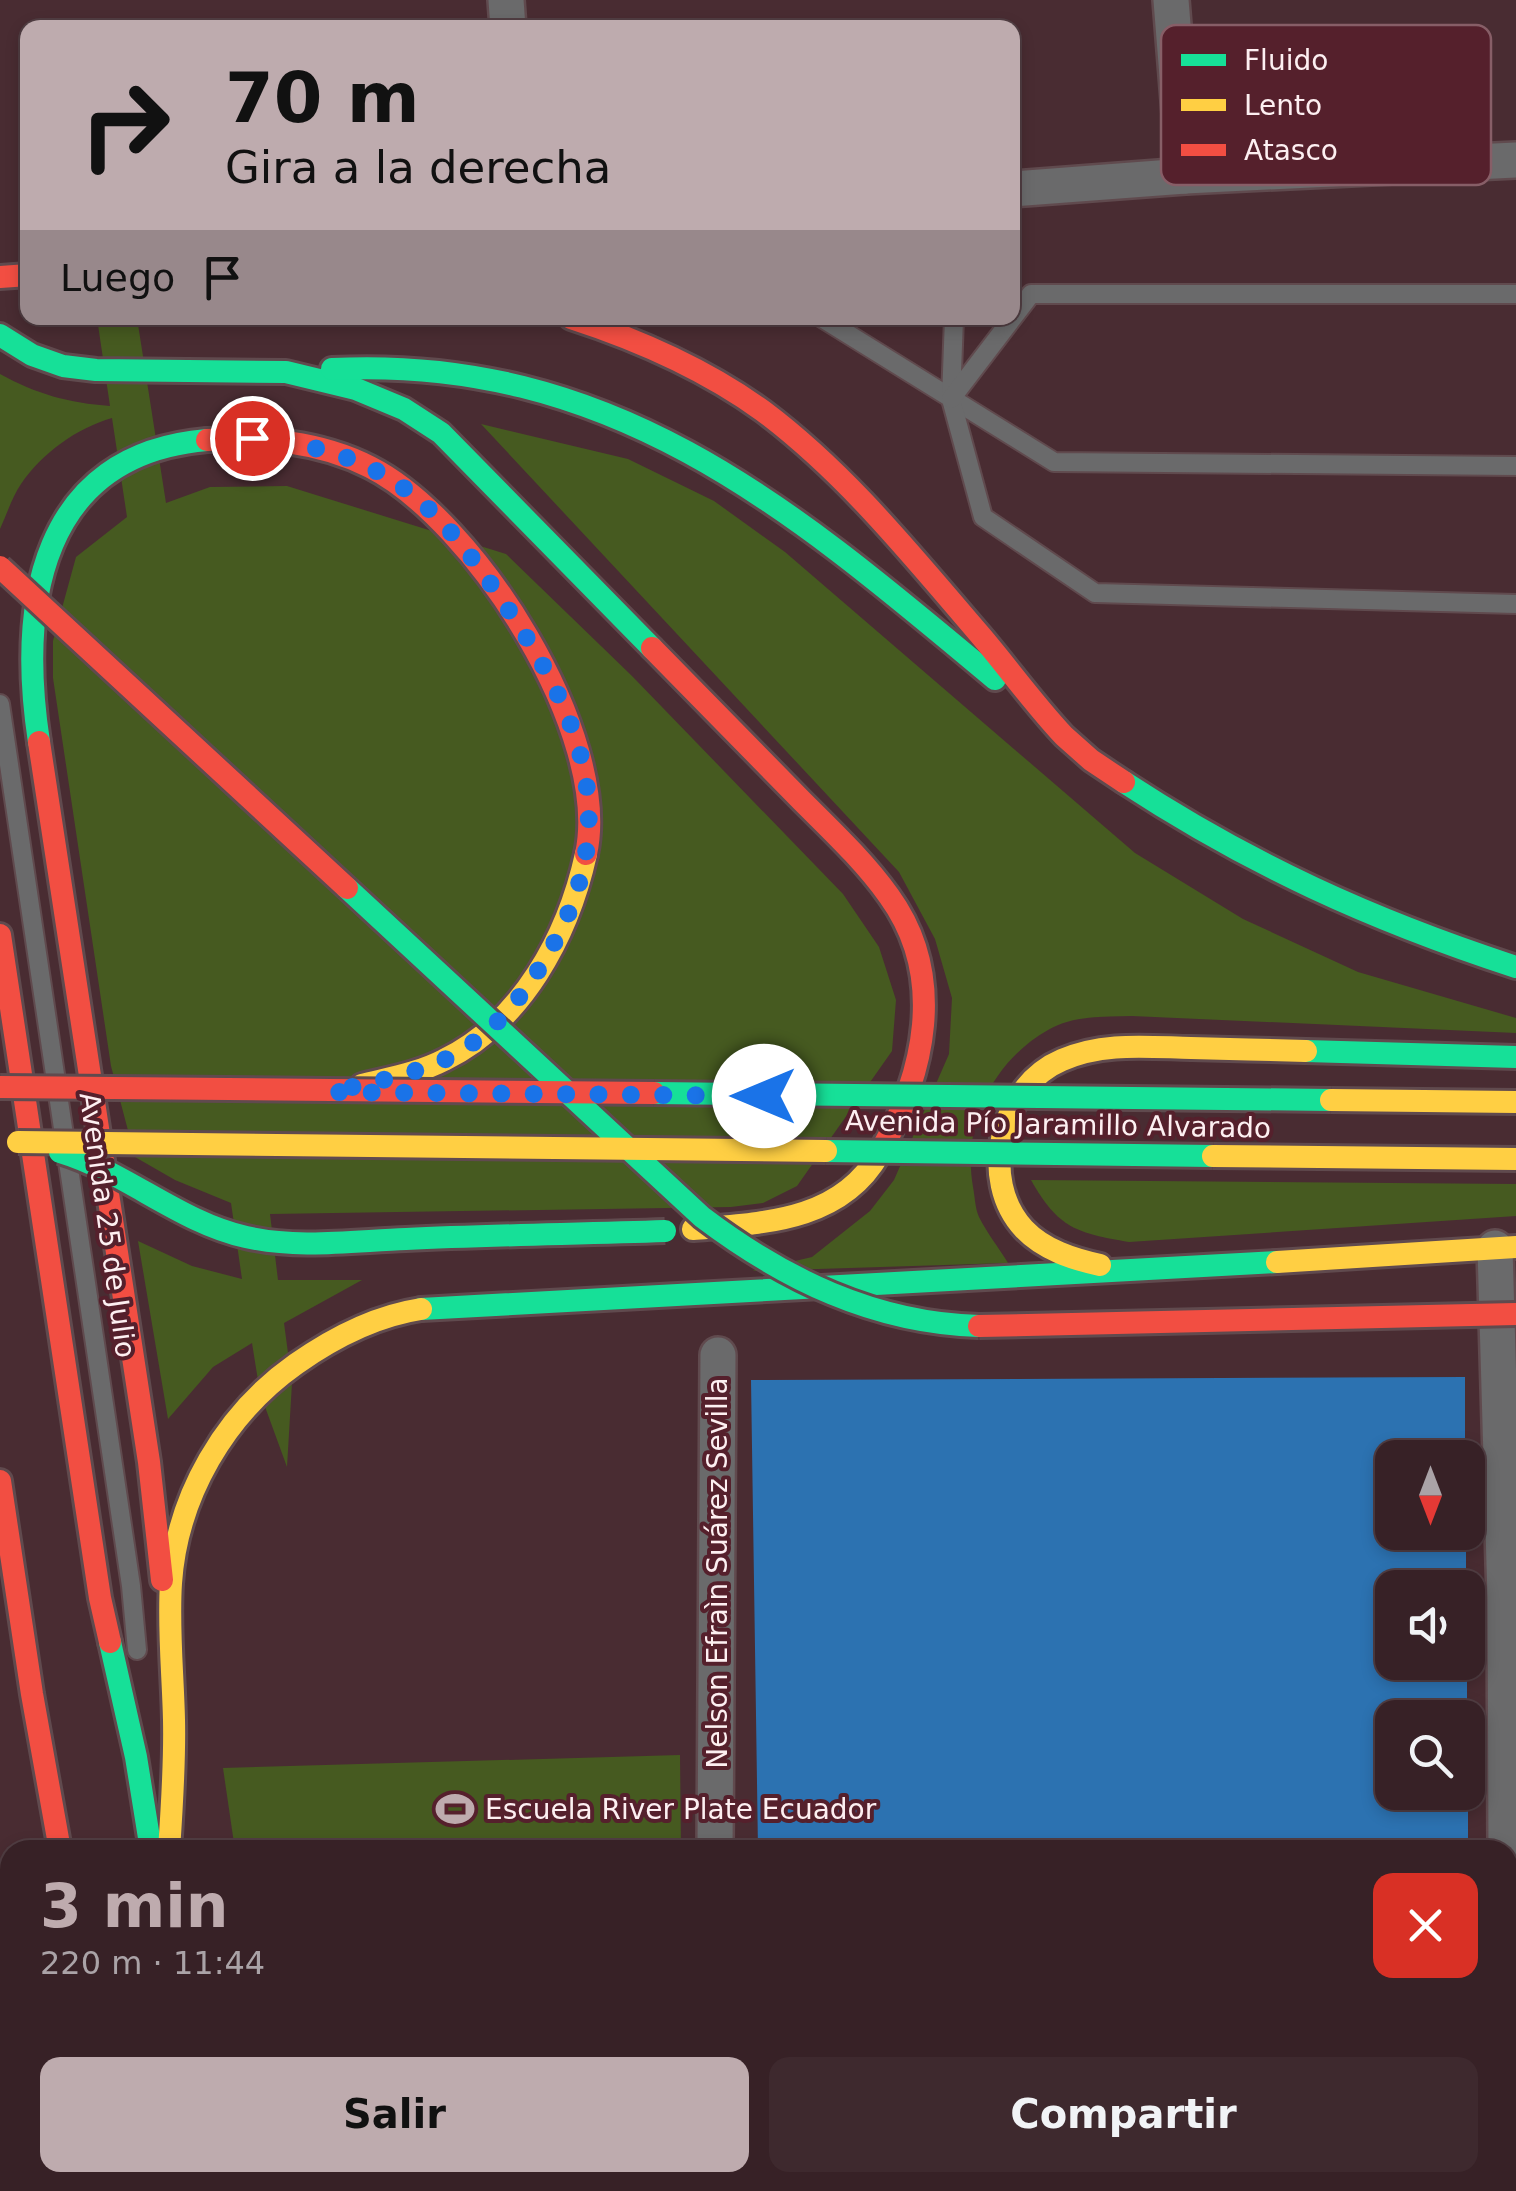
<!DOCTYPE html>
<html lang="es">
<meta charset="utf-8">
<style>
body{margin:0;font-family:"DejaVu Sans",sans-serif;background:#3e292e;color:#f1f3f6;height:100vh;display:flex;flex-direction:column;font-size:38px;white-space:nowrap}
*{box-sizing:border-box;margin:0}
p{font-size:32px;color:#aaa3a7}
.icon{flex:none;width:55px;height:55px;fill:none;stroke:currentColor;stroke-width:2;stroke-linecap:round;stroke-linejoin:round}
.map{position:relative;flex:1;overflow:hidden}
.drawer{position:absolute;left:0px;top:1840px;width:1518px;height:352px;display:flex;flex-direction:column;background:#372126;border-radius:30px 30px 0 0;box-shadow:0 5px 15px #0003,0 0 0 2px #513e43}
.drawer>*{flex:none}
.top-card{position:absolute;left:20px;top:20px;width:1000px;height:305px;border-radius:20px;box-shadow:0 5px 15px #0003,0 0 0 2px #513e43;background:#beabae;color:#111;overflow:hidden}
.needle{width:65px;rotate:180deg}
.tools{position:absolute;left:1375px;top:1440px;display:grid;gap:20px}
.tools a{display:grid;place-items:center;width:110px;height:110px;border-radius:20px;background:#372126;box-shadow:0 5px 15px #0003,0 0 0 2px #513e43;font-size:50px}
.pin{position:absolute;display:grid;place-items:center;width:85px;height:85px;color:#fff;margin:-42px;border:5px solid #fff;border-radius:50%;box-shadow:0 2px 10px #0007}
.me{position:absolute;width:110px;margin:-55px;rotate:270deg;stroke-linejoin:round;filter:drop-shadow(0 0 8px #0008)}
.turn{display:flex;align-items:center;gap:35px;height:210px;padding:0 40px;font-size:45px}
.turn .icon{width:130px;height:130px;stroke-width:2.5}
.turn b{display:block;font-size:70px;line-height:85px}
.then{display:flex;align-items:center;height:95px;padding:0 40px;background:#0003;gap:20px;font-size:38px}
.round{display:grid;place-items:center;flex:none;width:105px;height:105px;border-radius:20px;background:#3e292e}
.headline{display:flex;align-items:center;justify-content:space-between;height:170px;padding:0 40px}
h1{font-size:60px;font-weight:700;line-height:75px;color:#beabae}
.cta{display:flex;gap:20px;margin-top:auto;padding:20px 40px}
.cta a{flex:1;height:115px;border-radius:20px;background:#beabae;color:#111;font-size:40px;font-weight:700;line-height:115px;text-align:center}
.cta a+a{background:#3e292e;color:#f1f3f6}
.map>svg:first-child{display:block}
.green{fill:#465a20}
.water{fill:#2c72b1}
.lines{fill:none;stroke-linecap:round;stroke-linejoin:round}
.lane-casing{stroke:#604a4e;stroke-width:22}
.street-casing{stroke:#604a4e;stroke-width:40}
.fast-casing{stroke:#604a4e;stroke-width:28}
.slow-casing{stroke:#604a4e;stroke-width:28}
.jam-casing{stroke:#604a4e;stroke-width:28}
.lane{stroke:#6a6a6b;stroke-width:18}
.street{stroke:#6a6a6b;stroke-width:35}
.fast{stroke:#16e098;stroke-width:22}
.slow{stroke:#ffcf43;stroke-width:22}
.jam{stroke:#f24e42;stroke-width:22}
.fast-bridge-casing{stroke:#604a4e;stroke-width:28;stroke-linecap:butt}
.slow-bridge-casing{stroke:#604a4e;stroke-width:28;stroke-linecap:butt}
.jam-bridge-casing{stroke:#604a4e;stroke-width:28;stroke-linecap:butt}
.fast-bridge{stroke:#16e098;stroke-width:22}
.slow-bridge{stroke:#ffcf43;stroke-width:22}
.jam-bridge{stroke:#f24e42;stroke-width:22}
.route{stroke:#1a73e8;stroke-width:18;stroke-dasharray:0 32.4}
.labels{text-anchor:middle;stroke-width:8;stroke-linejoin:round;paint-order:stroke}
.street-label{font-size:28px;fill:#fdeff1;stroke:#55202c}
.poi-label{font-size:28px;fill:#fdeff1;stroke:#55202c;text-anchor:start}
.key{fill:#55202c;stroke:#875e67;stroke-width:2.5}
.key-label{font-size:28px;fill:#fdeff1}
</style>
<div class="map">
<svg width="1516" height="2191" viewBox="0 0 1516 2191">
<rect width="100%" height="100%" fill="#492c32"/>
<g class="green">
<path d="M97,318H137L166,503L210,487L287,486L506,554L632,676L843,894L879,947L896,1000L892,1051L797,1186L763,1203L731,1207L270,1214L278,1280H362L284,1323L292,1383L287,1467L260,1393L252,1343L213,1367L168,1419L138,1241L192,1266L242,1279L231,1203L175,1180L135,1157L111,1066L53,678V641L76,557L127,517L112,418C77,428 42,453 21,484C12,497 7,514 0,529V374C36,394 69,403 110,406Z"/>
<path d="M481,424L628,459L714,501L785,552L1135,853L1243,919L1358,972L1516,1018V1033L1132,1016C1104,1017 1073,1015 1048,1030C993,1061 962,1124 973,1187C975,1197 975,1208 979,1217C987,1233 999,1248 1008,1263L752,1271L812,1257L870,1211L894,1180L949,1054L952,998L935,939L899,872Z"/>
<path d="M1031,1180L1516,1184V1216L1129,1242C1076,1233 1058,1228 1031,1180Z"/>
<path d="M680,1755L681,1850H235L223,1768Z"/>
<path d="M684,2182V2191H285L284,2183Z"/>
<path d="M1443,2183V2191H978V2182Z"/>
</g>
<path class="water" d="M1465,1377V1457L1392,1458V1532L1466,1533V1587L1392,1588V1662L1467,1663V1717L1392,1718V1792H1468V1733V1850H758L751,1380Z"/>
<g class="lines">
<g class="lane-casing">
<g id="lane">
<path d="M822,318L1054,462L1516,466"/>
<path d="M954,318L951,399L983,517L1095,593L1516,604"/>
<path d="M951,399L1031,294H1516"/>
<path d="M0,704L131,1586L137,1650"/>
<path d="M1508,1904H1516"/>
<path d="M0,1945L10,2059"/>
<path d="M21,2182L22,2191"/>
</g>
</g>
<g class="street-casing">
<g id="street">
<path d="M506,0L508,28"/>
<path d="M1171,0L1185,176"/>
<path d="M1012,189L1185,176L1516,160"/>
<path d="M1495,1248L1505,1598L1506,1850"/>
<path d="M715,1850L718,1355"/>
<path d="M1508,2090V2191"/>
<path d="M713,2191V2182"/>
</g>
</g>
<g class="fast-casing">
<g id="fast">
<path d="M0,335L32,355L63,366L96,370L286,372L356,389L404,409L441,433L652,648"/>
<path d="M332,369C614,355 793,510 995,679"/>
<path d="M39,742C18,604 40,454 207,440"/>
<path d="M1124,782C1251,865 1372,920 1516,967"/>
<path d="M1306,1051L1516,1057"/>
<path d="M421,1309L1277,1262"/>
<path d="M110,1642L136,1757L151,1850"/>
</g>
</g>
<g class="slow-casing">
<g id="slow">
<path d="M362,1085C390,1078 419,1073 444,1060C522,1022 568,936 586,854"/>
<path d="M693,1229C762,1223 840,1222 879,1154"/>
<path d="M1277,1262L1516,1247"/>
<path d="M1100,1265C1073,1259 1044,1250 1024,1229C978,1180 1000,1086 1062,1060C1103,1042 1146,1047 1191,1048C1229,1049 1268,1050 1306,1051"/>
<path d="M169,1850C172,1807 175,1763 174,1720C173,1674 168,1628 171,1583C177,1496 225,1414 296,1364C333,1338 375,1316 421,1309"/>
</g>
</g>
<g class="jam-casing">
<g id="jam">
<path d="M0,277L28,275"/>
<path d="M571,318C639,340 705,369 763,411C847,474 913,557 981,636C1009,669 1034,704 1064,736L1091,760L1124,782"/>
<path d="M207,440C263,437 319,441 370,467C475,520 612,735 586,854"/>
<path d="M652,648C702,699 752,750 802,801C832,831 864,861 889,896C947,976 925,1074 879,1154"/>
<path d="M39,742L149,1462L162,1580"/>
<path d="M0,935L100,1598L110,1642"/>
<path d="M0,1481L32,1694L60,1850"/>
<path d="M143,2182L145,2191"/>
<path d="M207,2182L208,2191"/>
</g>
</g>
<use href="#lane" class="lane"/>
<use href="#street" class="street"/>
<use href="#fast" class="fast"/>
<use href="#slow" class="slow"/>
<use href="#jam" class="jam"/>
<g class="fast-bridge-casing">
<g id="fast-bridge">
<path d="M347,888L702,1217C784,1279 874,1323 979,1326"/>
<path d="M654,1093L1331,1100"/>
<path d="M826,1151L1213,1156"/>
<path d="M60,1152C126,1172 179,1222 246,1237C298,1249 353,1241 406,1239C492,1235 579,1234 665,1231"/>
</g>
</g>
<g class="slow-bridge-casing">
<g id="slow-bridge">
<path d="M1331,1100L1516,1102"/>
<path d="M18,1142L826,1151"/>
<path d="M1213,1156L1516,1159"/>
</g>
</g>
<g class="jam-bridge-casing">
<g id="jam-bridge">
<path d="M0,567L347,888"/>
<path d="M0,1087L654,1093"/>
<path d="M979,1326L1516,1314"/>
</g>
</g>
<use href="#fast-bridge" class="fast-bridge"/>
<use href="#slow-bridge" class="slow-bridge"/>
<use href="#jam-bridge" class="jam-bridge"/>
</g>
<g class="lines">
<path class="route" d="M252,438C389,451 437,503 510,612C590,732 623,833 542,964C520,1001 486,1040 446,1059C409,1076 369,1083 330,1092L764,1096"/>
</g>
<defs>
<g id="stadium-bare" transform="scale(3)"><path d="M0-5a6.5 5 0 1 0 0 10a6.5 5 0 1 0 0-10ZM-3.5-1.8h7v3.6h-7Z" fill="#beabae" stroke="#55202c" stroke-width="2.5" paint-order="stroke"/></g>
</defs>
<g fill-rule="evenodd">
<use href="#stadium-bare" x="455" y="1809"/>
</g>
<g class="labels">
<g class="street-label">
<text transform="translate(1058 1124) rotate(1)" y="10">Avenida Pío Jaramillo Alvarado</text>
<text transform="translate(108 1225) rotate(82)" y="10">Avenida 25 de Julio</text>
<text transform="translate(717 1573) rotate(-90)" y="10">Nelson Efraìn Suárez Sevilla</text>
</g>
<g class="poi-label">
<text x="485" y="1819">Escuela River Plate Ecuador</text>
</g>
</g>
<rect x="1161" y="25" width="330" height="160" rx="15" class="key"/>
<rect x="1181" y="54" width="45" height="12" fill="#16e098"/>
<rect x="1181" y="99" width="45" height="12" fill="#ffcf43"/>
<rect x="1181" y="144" width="45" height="12" fill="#f24e42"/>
<g class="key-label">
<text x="1244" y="70">Fluido</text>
<text x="1244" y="115">Lento</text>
<text x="1244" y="160">Atasco</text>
</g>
</svg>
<div class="tools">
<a><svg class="needle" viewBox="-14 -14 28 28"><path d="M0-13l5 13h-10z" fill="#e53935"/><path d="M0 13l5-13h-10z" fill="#aaa3a7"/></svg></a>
<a><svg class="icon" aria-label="sound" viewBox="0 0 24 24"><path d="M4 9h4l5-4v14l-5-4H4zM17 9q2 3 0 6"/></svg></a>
<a><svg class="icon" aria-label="search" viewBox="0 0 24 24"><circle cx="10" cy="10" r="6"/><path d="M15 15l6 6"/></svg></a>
</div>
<div class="pin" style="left:252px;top:438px;background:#d93025"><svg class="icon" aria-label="arrive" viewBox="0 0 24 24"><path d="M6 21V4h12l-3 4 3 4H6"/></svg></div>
<svg class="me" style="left:764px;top:1096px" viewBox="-20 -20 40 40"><circle r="19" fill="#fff"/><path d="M0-13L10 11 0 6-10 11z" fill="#1a73e8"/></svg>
<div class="top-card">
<div class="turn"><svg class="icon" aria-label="right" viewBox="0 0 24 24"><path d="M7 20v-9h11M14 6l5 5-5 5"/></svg><div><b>70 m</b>Gira a la derecha</div></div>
<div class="then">Luego<svg class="icon" aria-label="arrive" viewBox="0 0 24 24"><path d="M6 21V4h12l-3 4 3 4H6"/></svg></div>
</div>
<section class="drawer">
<div class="headline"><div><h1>3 min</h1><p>220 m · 11:44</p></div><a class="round" style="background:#d93025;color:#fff"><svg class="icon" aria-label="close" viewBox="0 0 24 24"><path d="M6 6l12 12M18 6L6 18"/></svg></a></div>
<div class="cta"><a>Salir</a><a>Compartir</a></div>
</section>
</div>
